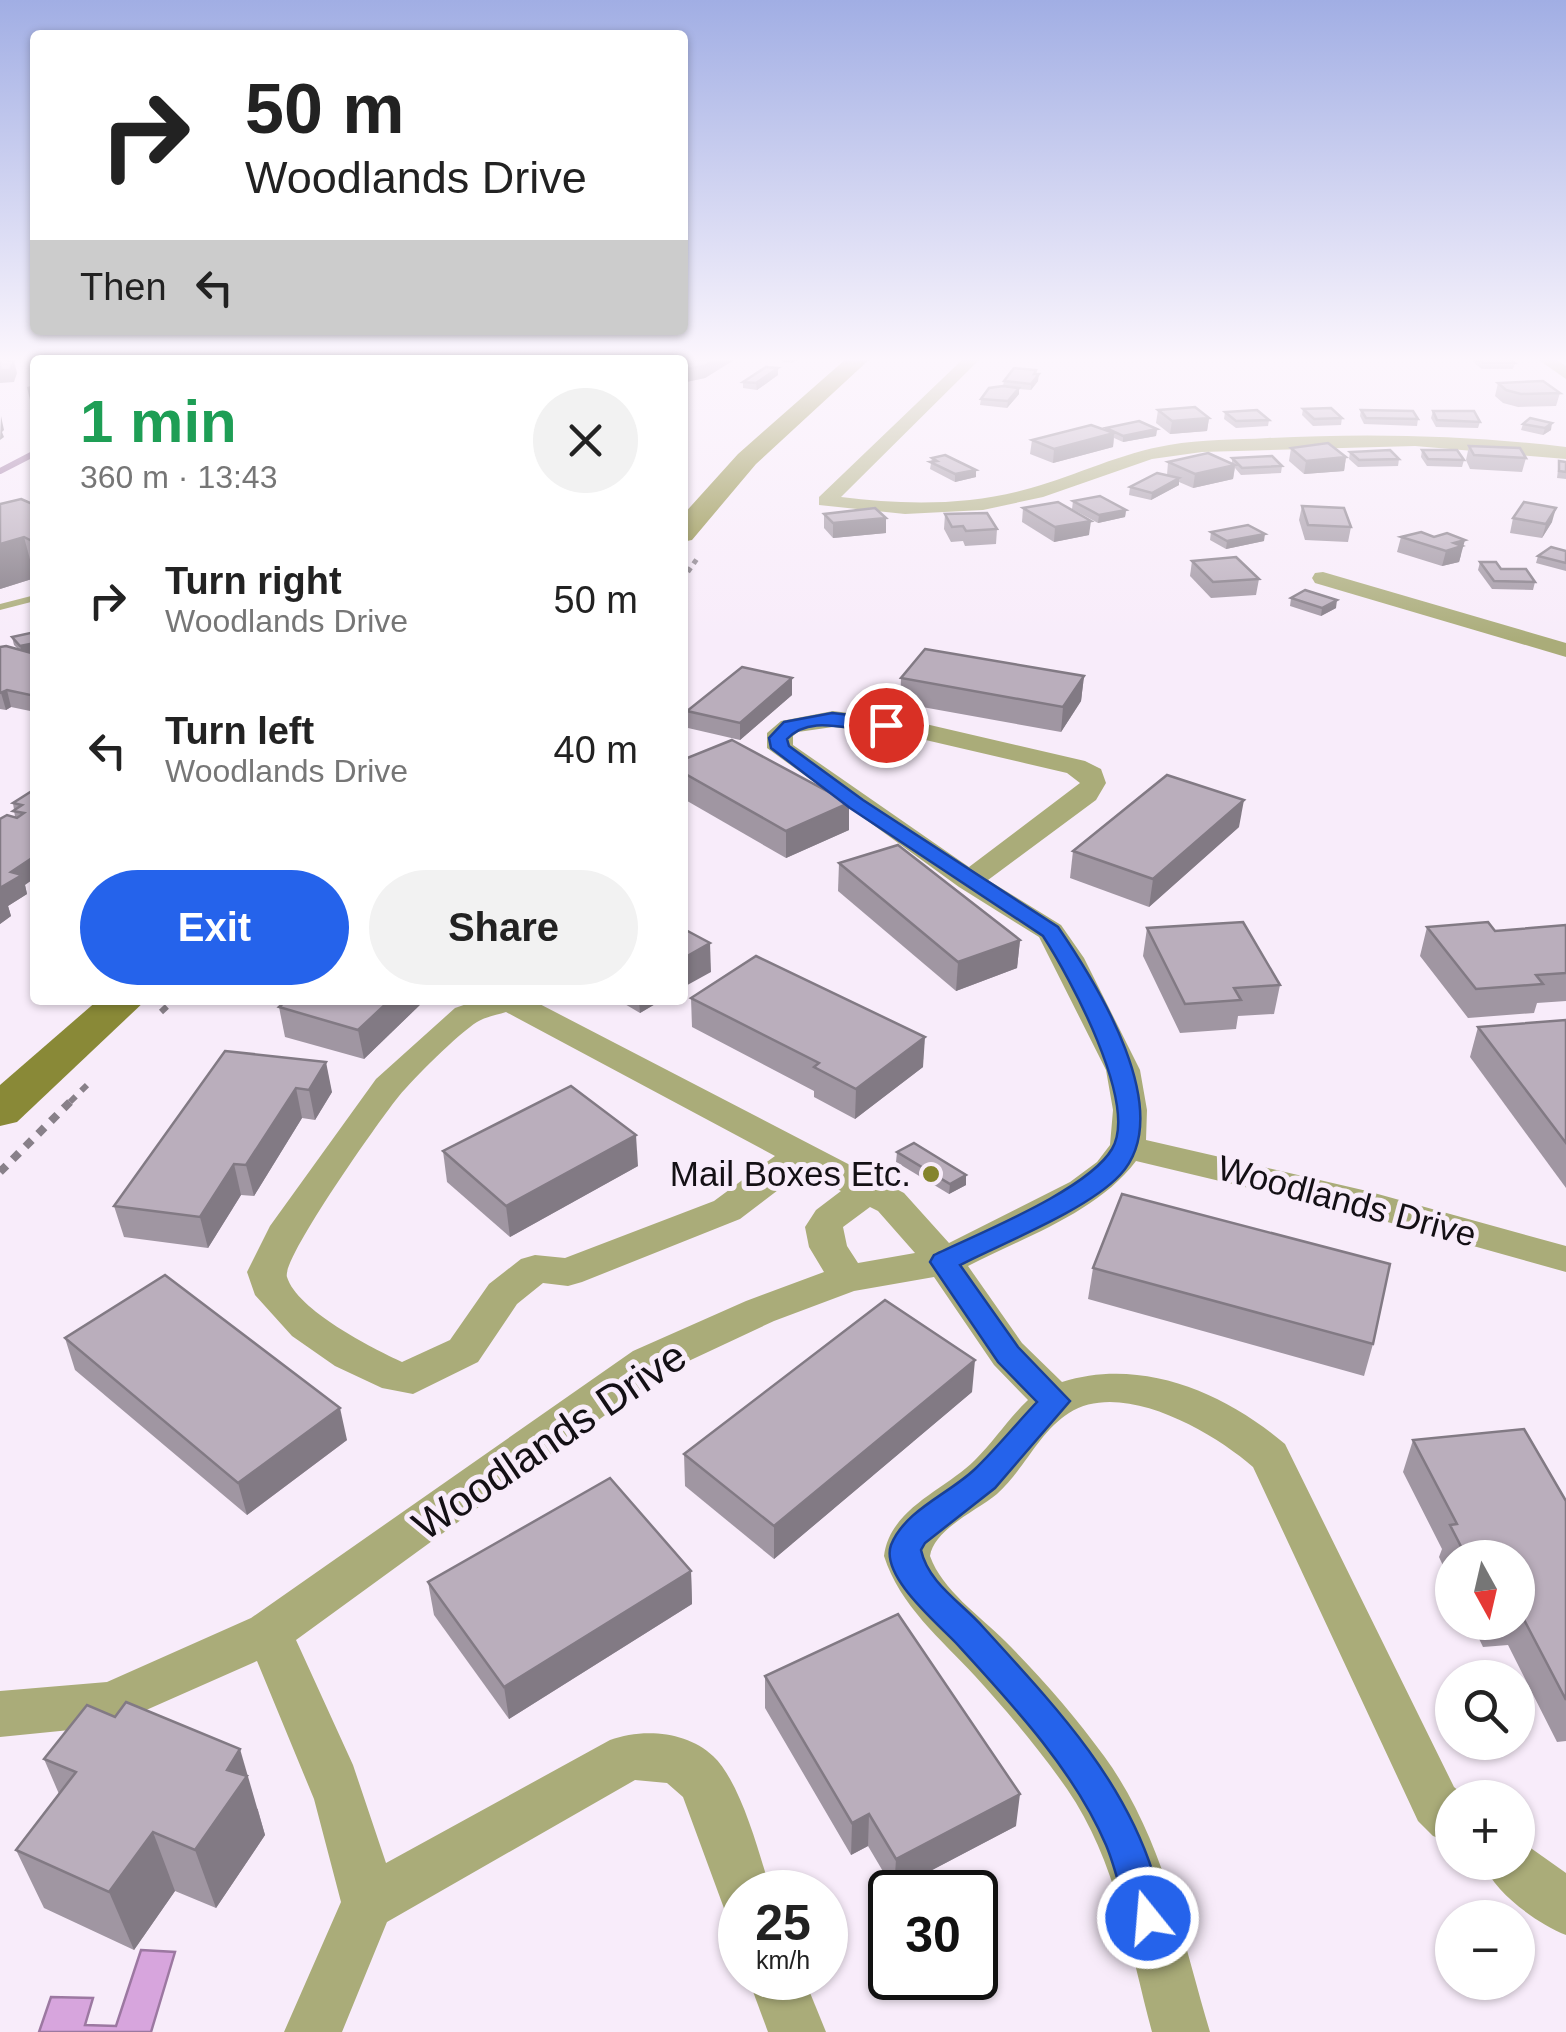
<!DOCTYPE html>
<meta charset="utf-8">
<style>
body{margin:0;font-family:Helvetica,sans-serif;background:#f2f2f2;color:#222;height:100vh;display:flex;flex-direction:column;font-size:38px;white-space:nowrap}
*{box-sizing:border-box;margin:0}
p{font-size:32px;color:#767676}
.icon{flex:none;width:55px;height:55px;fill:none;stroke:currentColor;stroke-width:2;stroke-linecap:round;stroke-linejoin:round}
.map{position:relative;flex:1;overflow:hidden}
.details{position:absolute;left:30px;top:355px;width:658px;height:650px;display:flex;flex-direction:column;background:#fff;border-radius:10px;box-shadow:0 2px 8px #0004}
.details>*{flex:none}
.hud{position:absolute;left:30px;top:30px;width:658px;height:305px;border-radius:10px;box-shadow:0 2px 8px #0004;background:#fff;color:#222;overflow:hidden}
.needle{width:65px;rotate:172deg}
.controls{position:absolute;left:1435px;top:1540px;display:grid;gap:20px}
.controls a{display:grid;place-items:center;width:100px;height:100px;border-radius:50%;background:#fff;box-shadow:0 2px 8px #0004;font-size:50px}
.speed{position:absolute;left:718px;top:1870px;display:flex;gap:20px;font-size:50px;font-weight:700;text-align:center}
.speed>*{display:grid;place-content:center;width:130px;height:130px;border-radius:50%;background:#fff;box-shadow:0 2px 8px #0004;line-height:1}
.speed small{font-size:25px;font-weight:400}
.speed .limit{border:5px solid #111;border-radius:15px;background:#fff;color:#111}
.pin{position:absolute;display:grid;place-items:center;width:85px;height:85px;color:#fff;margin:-42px;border:5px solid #fff;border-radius:50%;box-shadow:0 2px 10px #0007}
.me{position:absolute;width:110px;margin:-55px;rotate:343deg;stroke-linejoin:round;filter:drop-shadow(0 0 8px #0008)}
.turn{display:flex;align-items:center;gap:35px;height:210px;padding:0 50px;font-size:45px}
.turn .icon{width:130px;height:130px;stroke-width:2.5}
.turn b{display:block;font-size:70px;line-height:85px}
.then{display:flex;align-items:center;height:95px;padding:0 50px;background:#0003;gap:20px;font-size:38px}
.round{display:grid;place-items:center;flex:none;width:105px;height:105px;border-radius:52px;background:#f2f2f2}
.headline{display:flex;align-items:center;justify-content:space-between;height:170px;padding:0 50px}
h1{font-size:60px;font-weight:700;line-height:75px;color:#1e9e55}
.primary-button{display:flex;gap:20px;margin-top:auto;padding:20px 50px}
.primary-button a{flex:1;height:115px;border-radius:60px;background:#2563eb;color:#fff;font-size:40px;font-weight:700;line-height:115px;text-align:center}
.primary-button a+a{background:#f2f2f2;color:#222}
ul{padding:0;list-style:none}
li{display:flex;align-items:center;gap:30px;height:150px;padding:0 50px}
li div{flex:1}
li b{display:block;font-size:38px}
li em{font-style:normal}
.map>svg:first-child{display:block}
.water{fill:#d7a5dd;stroke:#9c78a1;stroke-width:2.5}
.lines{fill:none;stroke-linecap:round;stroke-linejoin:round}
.stream{stroke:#9c78a1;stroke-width:6}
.path-far2{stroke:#888089;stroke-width:5;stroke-dasharray:5 5;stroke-linecap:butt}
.path-far1{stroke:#888089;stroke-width:6;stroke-dasharray:8 8;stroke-linecap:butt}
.path{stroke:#888089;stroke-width:8;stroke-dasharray:9 9;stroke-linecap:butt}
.lane{fill:#aaac79;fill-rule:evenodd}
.street{fill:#aaac79;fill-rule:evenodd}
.secondary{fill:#898937;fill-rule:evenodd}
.wall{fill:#a096a2}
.shaded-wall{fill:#827a84}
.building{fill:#baaebc;stroke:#827a84;stroke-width:2.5}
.route{fill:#2563eb;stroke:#184099;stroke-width:2.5}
.poi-dot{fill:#84842d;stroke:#f8ecfa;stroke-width:4}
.labels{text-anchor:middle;stroke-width:10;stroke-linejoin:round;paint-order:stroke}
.poi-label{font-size:35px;fill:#141015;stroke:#f8ecfa;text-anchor:end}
.street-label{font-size:35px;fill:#141015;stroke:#f8ecfa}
.near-street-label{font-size:42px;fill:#141015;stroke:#f8ecfa}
</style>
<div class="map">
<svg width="1566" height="2032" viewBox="0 0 1566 2032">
<rect width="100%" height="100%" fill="#f8ecfa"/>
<path class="water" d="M141,1950L175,1952L151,2032H39L51,1997L93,1998L85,2025L116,2026Z"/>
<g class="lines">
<path class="stream" d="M0,471L35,453"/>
<path class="path-far2" d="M682,580L699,556"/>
<g class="path-far1">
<path d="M161,1012L174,1000"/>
<path d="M70,1102L91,1081"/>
</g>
<path class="path" d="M0,1172L72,1100"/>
<path class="lane" d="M35,595V601L0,610V604Z"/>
<g class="street">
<path d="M964,358H981L841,497C904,505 969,506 1031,488C1077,475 1121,453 1169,445C1202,439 1235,440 1268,438C1368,433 1467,435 1566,447V459L1415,446L1202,452L1152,459L1043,497L983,510L905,514L819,505V497Z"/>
<path d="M1536,358H1554L1566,366V379Z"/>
<path d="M1323,572L1566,643V657L1315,583L1312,578L1315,573Z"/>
<path d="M833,711L917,722L1085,761L1101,769L1106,783L1096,800L988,880L1061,925L1084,958L1140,1070L1147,1110L1146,1140L1367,1191L1566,1246V1272L1366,1216L1136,1161C1097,1213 1024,1237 968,1266L1022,1343L1062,1382C1141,1357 1224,1392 1285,1444L1454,1787L1467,1798H1452V1843L1433,1836L1418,1821L1253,1467C1213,1432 1122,1379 1069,1413C1039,1432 1024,1470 997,1494C978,1510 934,1529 930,1556C942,1590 980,1616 1005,1641C1040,1676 1075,1716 1104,1756C1163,1837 1182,1938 1210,2032H1152C1130,1949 1116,1860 1067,1789C1039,1749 1007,1711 975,1676C941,1639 900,1606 884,1556C890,1508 945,1490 975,1460C994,1441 1009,1418 1028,1400L994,1365L934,1277L854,1291L774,1321L663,1373L296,1640L353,1765L386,1863L610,1740C642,1728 687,1731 713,1756C741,1782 760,1856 771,1892H740V1917L725,1911L683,1797L667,1783L635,1780L387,1922L342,2032H284L341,1902L314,1799L257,1661L110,1726L0,1737V1691L107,1682L251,1618L633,1351L746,1301L824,1272L809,1247L805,1227L816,1210L841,1191L803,1171L740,1219L582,1282L568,1286L543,1283L517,1304L478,1362L413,1394L382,1388L335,1366L292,1336L255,1295L247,1272L270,1226L376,1079L455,1008L478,1000H532L904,1193L949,1243L1070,1182L1097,1162L1110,1145L1113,1110L1106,1070L1039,937L959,887L767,748V733L781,721ZM833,727L917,738L1067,773L1080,783L969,867L793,745V736L798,732ZM506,1012L775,1156L714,1201L565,1258L535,1255L521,1259L489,1284L450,1340L402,1362C372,1348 297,1310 287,1277C281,1259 381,1118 399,1096C414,1078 458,1034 477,1022C485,1017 497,1015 506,1012ZM870,1207L878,1211L915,1253L858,1263L847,1246L843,1227Z"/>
<path d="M1518,1839L1566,1873V1935C1535,1922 1496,1894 1482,1862H1518Z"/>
<path d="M748,1978H804L826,2032H768Z"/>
</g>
<g class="secondary">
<path d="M847,358H871L756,464L692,540L682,542V516L738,454Z"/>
<path d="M98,1000H146L17,1122L0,1126V1085Z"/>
</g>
</g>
<g class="wall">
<path d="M737,358L705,378L686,382L682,381V360H654V359Z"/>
<path d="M782,358H800L792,363L782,362Z"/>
<path d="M1474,358H1509L1515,363L1513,369H1482L1473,362Z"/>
<path d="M1036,370L1038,381L1031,390L1019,389V394L1007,408L980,405L981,399L1003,386L1004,381Z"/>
<path d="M778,375L757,390L743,388V382Z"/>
<path d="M1498,383L1560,393L1556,406L1518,407L1503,403L1495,396Z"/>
<path d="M35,385V402L30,400L27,387Z"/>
<path d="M1303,409L1342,418L1341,425L1313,426L1302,415Z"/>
<path d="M1158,410L1209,418L1207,431L1170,434L1156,423Z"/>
<path d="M1361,410L1418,419L1417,426L1364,424L1360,416Z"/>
<path d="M1433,411L1480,422L1478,428L1436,427L1431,418Z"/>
<path d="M1225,412L1269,420L1268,426L1236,428L1224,419Z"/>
<path d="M1523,424L1551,430L1543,435L1521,430Z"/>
<path d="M1106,428L1157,429L1156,436L1123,442L1114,438L1113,447L1053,463L1030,454L1032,440L1106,430Z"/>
<path d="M1469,446L1526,458L1522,472L1470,469L1466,460Z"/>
<path d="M1291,448L1346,457L1344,471L1304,474L1289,461Z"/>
<path d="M1422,450L1464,460L1462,467L1427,466L1421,457Z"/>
<path d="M1350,452L1399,459L1398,466L1358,467L1349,459Z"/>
<path d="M932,458L976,470V477L955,482L930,469Z"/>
<path d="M1232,458L1282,466L1281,473L1241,475L1235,468L1233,479L1193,488L1179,482V485L1151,500L1129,495L1130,487L1167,475L1168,462L1232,464Z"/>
<path d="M1559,461L1566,462V479L1557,478Z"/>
<path d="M1073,501L1126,510L1125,517L1098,523L1072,509Z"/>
<path d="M35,505V578L0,589Z"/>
<path d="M1302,506L1351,527L1348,542L1305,540L1299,520Z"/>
<path d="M1023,508L1089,535L1054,542L1022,522Z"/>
<path d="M824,514L886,533L833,538L824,528Z"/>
<path d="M945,514L997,529L996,544L965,546L963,541L951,542L944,529Z"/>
<path d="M1513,518L1552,522L1542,538L1510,533Z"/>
<path d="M1211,532L1264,541L1226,549L1210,540Z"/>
<path d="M1401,537L1461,555L1459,562L1442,566L1397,552Z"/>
<path d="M1566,551V571L1536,563L1538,556Z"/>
<path d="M1192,561L1259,579L1256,595L1211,598L1190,576Z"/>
<path d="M1480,562L1535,582L1533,590L1492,589L1478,570Z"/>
<path d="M1291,598L1336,608L1321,616L1290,606Z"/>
<path d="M35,632V651L30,653L35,654V712L11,707L6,710L0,709V647L18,649L14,645L12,637Z"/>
<path d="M1084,676L1081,701L1061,732L900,703L901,678Z"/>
<path d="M792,678V695L740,740L688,728L687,711Z"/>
<path d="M682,760L849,830L786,858L682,798Z"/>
<path d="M35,789L25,885L27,894L8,906L11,916L0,924V819L15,817L13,803Z"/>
<path d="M1239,827L1149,907L1070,878L1073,851Z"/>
<path d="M839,863L1020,940L1017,968L956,991L838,891Z"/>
<path d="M1566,925V1001L1537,1003L1534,1013L1468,1018L1420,956L1427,927L1495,931Z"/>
<path d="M1147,928L1280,985L1274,1014L1238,1016L1236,1029L1180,1033L1143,956Z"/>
<path d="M691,998L923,1067L855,1119L814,1097V1091L692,1027Z"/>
<path d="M287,1000H425L364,1059L285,1037L279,1007Z"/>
<path d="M618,1000H662L640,1013Z"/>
<path d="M1566,1020V1188L1470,1057L1478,1027Z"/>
<path d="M225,1051L332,1092L315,1120L302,1118L254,1196L241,1195L208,1248L124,1237L114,1206Z"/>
<path d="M443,1151L638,1166L510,1237L447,1182Z"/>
<path d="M897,1152L966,1175V1185L949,1194L896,1162Z"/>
<path d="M1093,1268L1373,1344L1364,1376L1088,1299Z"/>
<path d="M65,1338L347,1440L247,1515L75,1370Z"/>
<path d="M972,1392L774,1559L685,1486L684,1454Z"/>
<path d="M1413,1440L1566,1501V1741L1557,1742L1508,1645L1483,1647L1471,1622H1518V1558H1452V1585L1439,1557L1442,1549L1403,1472Z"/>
<path d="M691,1571L692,1604L509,1719L434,1615L428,1582Z"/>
<path d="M765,1676L1016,1826L894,1890L868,1846L851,1855L765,1708Z"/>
<path d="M44,1759L258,1809V1810L265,1835L216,1908L175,1891L134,1950L44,1908L16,1850L59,1794Z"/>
</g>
<g class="shaded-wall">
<path d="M408,358H423V360H404Z"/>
<path d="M717,358H737L705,378L686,382V369Z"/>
<path d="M14,361L17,373L14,382L0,383V370Z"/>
<path d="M778,368V375L757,390L756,383Z"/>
<path d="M1039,374L1038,381L1031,390V384Z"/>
<path d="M1019,388V394L1007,408L1008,401Z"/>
<path d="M1,416L4,430L2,432L4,437L0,440Z"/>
<path d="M1209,418L1207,431L1170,434L1172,421Z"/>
<path d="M1552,423L1551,430L1543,435L1545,428Z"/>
<path d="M1157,429L1156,436L1123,442V436Z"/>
<path d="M1114,433L1113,447L1053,463L1054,449Z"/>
<path d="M1346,457L1344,471L1304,474L1306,461Z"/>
<path d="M1235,465L1233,479L1193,488L1195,474Z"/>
<path d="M976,470V477L955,482V474Z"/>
<path d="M1179,478V485L1151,500L1152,493Z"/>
<path d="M1556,508L1552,522L1542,538L1546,524Z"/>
<path d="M1126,510L1125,517L1098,523L1099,515Z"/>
<path d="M886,518V533L833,538V523Z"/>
<path d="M1091,521L1089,535L1054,542L1055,527Z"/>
<path d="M1265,534L1264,541L1226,549L1227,541Z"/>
<path d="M24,537L35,578L0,589V544Z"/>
<path d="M35,539V560L30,540Z"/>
<path d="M1465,540L1459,562L1442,566L1446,551L1454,543Z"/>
<path d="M1337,600L1336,608L1321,616L1322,608Z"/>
<path d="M35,643V651L22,654L20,646Z"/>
<path d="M1084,676L1081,701L1061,732L1063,707Z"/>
<path d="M792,678V695L740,740V723Z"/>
<path d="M7,690L11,707L6,710L1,693Z"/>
<path d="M1244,800L1239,827L1149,907L1153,879Z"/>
<path d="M849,803V830L786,858V831Z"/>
<path d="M35,856V878L25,885L27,894L8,906L11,916L0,924V888L11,872Z"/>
<path d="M1020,940L1017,968L956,991L958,962Z"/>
<path d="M710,943L711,972L682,988V959Z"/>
<path d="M390,1000H425L364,1059L358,1030Z"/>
<path d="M639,1000H662L640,1013Z"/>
<path d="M925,1037L923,1067L855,1119L856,1089Z"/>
<path d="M326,1062L332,1092L315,1120L309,1090Z"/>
<path d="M296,1088L302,1118L254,1196L246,1165Z"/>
<path d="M636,1135L638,1166L510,1237L506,1206Z"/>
<path d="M234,1164L241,1195L208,1248L200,1217Z"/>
<path d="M966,1175V1185L949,1194L950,1184Z"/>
<path d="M975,1360L972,1392L774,1559V1526Z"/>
<path d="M340,1408L347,1440L247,1515L238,1483Z"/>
<path d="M691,1571L692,1604L509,1719L504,1687Z"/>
<path d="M240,1749L265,1835L216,1908L195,1850L227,1770Z"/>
<path d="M1020,1794L1016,1826L894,1890L896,1859Z"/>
<path d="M869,1814L868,1846L851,1855L852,1823Z"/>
<path d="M153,1832L175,1891L134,1950L109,1892Z"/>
</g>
<g class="building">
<path d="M124,358H183L175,360H116Z"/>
<path d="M354,358H408L404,360H351Z"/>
<path d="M520,358H572L599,360H517Z"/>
<path d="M656,358H717L704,366L686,369H682V360H657L654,359Z"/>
<path d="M1477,358H1509L1515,363H1483Z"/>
<path d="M0,359L14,361L10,370H0Z"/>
<path d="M766,367L778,368L756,383L743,382Z"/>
<path d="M1014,368L1036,370L1034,374H1039L1031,384L1004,381Z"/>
<path d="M1543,381L1560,393L1521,394L1506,390L1498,383Z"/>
<path d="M1003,386L1019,388L1008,401L981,399L989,388Z"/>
<path d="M1195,407L1209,418L1172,421L1158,410Z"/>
<path d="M1331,408L1342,418L1314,419L1303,409Z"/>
<path d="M1257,410L1269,420L1236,421L1225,412Z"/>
<path d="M1361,410L1413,411L1418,419L1366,418Z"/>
<path d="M1433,411H1474L1480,422L1437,420Z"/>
<path d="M1530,418L1552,423L1545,428L1523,424Z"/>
<path d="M1139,421L1157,429L1123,436L1106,428Z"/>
<path d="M1091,425L1114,433L1054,449L1032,440Z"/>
<path d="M1328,443L1346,457L1306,461L1291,448Z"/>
<path d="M1469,446L1520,448L1526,458L1474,455Z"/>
<path d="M1390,450L1399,459L1359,460L1350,452Z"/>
<path d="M1422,450H1457L1464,460L1428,459Z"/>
<path d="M1208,453L1235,465L1195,474L1168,462Z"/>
<path d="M945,455L976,470L955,474L930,462L937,461L932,458Z"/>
<path d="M1272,456L1282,466L1242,468L1232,458Z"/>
<path d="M1559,461L1566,462V472L1559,471Z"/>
<path d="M1157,473L1179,478L1152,493L1130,487Z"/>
<path d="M1100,496L1126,510L1099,515L1073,501Z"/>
<path d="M21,499L35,505V539L30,540L24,537L0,544V504Z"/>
<path d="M1058,502L1091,521L1055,527L1023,508Z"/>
<path d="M1524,502L1556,508L1546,524L1513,518Z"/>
<path d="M1302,506L1344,508L1351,527L1308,525Z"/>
<path d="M875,508L886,518L833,523L824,514Z"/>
<path d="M987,513L997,529L966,531L963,526L952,527L945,514Z"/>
<path d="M1248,525L1265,534L1227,541L1211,532Z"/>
<path d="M1421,532L1434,537L1447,533L1465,540L1454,543L1462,546L1446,551L1401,537Z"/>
<path d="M1551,547L1566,551V563L1538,556Z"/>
<path d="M1236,557L1259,579L1213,582L1192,561Z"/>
<path d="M1480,562H1496L1501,569H1526L1535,582L1494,581Z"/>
<path d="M1305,590L1337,600L1322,608L1291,598Z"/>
<path d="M35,632V643L20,646L12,637Z"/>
<path d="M6,646L35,654V696L7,690L0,693V647Z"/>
<path d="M925,649L1084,676L1063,707L901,678Z"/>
<path d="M742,667L792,678L740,723L687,711Z"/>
<path d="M732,740L849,803L786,831L682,772V760Z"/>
<path d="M1167,775L1244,800L1153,879L1073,851Z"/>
<path d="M35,789V856L11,872L22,875L0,888V819L7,815L17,818L24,813L13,811L22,805L13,803Z"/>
<path d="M898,845L1020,940L958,962L839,863Z"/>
<path d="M1243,922L1280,985L1234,988L1241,1000L1185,1004L1147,928Z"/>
<path d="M1488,922L1495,931L1566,925V973L1536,975L1543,984L1476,989L1427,927Z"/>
<path d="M682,928L710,943L682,959Z"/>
<path d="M756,956L925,1037L856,1089L814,1067L819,1063L691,998Z"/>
<path d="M287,1000H390L358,1030L279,1007Z"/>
<path d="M1566,1020V1143L1478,1027Z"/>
<path d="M225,1051L326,1062L309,1090L296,1088L246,1165L234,1164L200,1217L114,1206Z"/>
<path d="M571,1086L636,1135L506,1206L443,1151Z"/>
<path d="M914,1143L966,1175L950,1184L897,1152Z"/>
<path d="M1122,1194L1390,1264L1373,1344L1093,1268Z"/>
<path d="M165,1275L340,1408L238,1483L65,1338Z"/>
<path d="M885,1300L975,1360L774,1526L684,1454Z"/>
<path d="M1524,1429L1566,1501V1700L1520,1612H1518V1558H1467L1450,1525L1457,1524L1413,1440Z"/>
<path d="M610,1478L691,1571L504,1687L428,1582Z"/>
<path d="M898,1614L1020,1794L896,1859L869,1814L852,1823L765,1676Z"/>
<path d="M126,1702L240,1749L227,1770L247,1776L195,1850L153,1832L109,1892L16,1850L76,1772L44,1759L87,1705L115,1717Z"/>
</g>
<linearGradient id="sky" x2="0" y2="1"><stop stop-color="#a1aee4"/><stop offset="0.56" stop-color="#fcf6fd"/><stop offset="1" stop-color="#fcf6fd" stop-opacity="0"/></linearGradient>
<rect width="1566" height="642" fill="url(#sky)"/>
<path class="route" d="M832,713L886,719L895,725C870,743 817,707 787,739L789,746L863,800L1058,927C1097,984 1178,1113 1120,1175C1087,1210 1005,1242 960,1265L1018,1347L1070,1401L995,1488L925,1543L921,1550C928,1583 962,1603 983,1627C1051,1702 1122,1775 1153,1873C1159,1894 1169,1912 1161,1932L1148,1938L1134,1932C1122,1904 1118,1873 1106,1845C1074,1770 1011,1703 956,1643C937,1623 880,1576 891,1545C905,1510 949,1494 975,1469C997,1448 1016,1424 1037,1402L998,1362L930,1262L934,1255C979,1233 1088,1190 1112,1149C1139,1104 1069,976 1043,936L850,808L771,748L769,738L784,722Z"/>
<circle class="poi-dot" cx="931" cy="1174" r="10"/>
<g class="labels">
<g class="poi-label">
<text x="911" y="1186">Mail Boxes Etc.</text>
</g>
<g class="street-label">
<text transform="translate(1347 1201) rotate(15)" y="12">Woodlands Drive</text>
</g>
<g class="near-street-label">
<text transform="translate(549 1440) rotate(-34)" y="15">Woodlands Drive</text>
</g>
</g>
</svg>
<div class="controls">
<a><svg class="needle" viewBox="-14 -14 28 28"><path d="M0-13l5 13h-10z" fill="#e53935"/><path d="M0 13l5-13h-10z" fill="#767676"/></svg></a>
<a><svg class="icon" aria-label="search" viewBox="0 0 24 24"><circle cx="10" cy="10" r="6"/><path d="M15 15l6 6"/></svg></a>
<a>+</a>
<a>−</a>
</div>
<div class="speed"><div>25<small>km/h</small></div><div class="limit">30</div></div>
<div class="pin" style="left:886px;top:725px;background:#d93025"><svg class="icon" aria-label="arrive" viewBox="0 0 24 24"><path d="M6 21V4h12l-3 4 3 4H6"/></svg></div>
<svg class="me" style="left:1148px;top:1918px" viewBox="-20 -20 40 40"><circle r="17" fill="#2563eb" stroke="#fff" stroke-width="3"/><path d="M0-11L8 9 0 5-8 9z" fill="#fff"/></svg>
<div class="hud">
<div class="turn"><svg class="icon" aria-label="right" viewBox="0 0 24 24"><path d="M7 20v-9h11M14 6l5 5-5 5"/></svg><div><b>50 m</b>Woodlands Drive</div></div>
<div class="then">Then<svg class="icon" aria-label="left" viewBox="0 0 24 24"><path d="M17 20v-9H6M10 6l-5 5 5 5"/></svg></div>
</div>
<section class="details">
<div class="headline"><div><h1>1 min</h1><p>360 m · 13:43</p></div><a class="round"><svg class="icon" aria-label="close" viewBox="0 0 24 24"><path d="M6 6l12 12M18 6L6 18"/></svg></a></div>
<ul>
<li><svg class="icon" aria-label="right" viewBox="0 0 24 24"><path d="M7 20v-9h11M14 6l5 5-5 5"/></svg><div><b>Turn right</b><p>Woodlands Drive</p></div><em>50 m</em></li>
<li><svg class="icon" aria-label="left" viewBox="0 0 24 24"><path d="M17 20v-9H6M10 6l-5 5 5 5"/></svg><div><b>Turn left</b><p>Woodlands Drive</p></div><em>40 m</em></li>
</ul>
<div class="primary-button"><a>Exit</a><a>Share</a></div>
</section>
</div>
